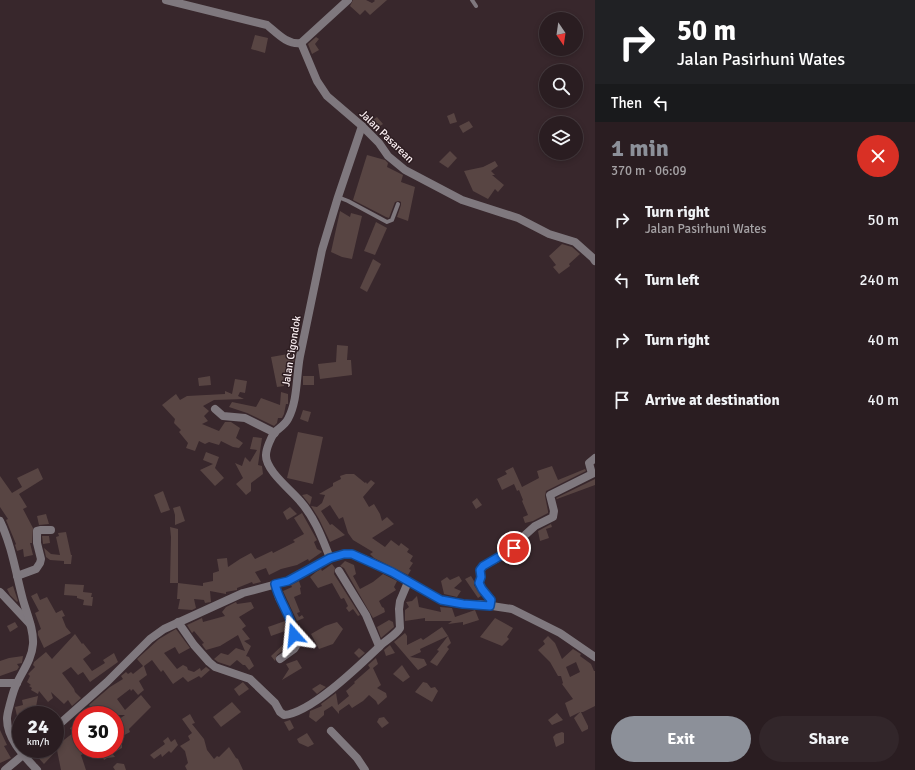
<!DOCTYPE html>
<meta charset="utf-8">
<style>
body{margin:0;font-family:Signika,sans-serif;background:#32262a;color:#f1f3f6;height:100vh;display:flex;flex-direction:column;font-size:15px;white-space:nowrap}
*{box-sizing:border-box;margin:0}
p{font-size:13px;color:#a5a2a5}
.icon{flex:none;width:22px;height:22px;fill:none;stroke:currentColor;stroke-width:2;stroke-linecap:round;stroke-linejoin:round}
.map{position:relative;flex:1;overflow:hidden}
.drawer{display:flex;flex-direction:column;background:#2a1d21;width:320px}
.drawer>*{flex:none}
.banner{background:#202124;color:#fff;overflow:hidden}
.needle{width:26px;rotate:167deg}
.controls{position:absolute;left:539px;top:12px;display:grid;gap:8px}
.controls a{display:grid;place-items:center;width:44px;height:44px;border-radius:50%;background:#2a1d21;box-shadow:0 2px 6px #0003,0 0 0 1px #463b3f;font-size:20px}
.speed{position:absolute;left:12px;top:706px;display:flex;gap:8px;font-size:20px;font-weight:700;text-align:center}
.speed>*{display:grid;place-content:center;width:52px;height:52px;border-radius:50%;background:#2a1d21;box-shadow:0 2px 6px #0003,0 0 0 1px #463b3f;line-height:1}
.speed small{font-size:10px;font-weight:400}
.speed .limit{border:6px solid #d22;background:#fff;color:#111}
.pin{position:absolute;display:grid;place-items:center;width:34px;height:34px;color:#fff;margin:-17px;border:2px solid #fff;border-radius:50%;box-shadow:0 1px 4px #0007}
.me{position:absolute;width:44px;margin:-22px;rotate:342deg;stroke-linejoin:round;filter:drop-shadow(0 0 3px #0008)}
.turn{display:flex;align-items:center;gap:14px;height:84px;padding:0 16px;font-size:18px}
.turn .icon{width:52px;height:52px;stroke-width:2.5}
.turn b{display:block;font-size:28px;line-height:34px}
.then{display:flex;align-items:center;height:38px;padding:0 16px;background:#0003;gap:8px;font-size:15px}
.round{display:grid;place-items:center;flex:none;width:42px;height:42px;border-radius:21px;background:#32262a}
.summary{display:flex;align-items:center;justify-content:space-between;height:68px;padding:0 16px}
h1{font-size:24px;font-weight:800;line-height:30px;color:#8c9099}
.primary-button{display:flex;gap:8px;margin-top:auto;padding:8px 16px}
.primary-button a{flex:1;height:46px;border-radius:24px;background:#8c9099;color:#fff;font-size:16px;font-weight:800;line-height:46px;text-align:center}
.primary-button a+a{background:#32262a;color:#f1f3f6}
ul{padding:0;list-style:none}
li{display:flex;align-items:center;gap:12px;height:60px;padding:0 16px}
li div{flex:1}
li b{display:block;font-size:15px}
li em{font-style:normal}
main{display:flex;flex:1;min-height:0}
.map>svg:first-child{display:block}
.building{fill:#584543;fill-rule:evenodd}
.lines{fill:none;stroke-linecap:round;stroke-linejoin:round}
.service{stroke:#7f787e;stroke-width:4}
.minor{stroke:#7f787e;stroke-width:8}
.tertiary{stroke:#7f787e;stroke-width:8}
.route-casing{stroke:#114b97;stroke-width:10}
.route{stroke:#1a73e8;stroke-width:7}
.labels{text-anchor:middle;stroke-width:3;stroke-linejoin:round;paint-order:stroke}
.street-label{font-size:11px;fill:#fcf0f3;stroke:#2e1e22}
</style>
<main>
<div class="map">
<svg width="595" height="770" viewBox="0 0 595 770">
<rect width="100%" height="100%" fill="#38272c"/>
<g class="building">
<path d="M353,0H366L372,3L375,1L374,0H387L370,15L365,10L360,15L350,6Z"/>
<path d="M255,35L268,38L265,53L251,49Z"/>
<path d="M316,37L319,39L315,44L319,50L312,54L308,44Z"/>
<path d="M454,113L457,122L450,124L447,116Z"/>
<path d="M377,117L383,124L374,130L368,124Z"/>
<path d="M469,121L473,127L463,133L459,126Z"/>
<path d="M450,151L457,158L448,168L439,162Z"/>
<path d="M367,155L385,160L388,163L387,167L403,175L401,182L415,187L408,221L397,217L401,205V202L399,201L395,202L389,218L386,217L353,200Z"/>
<path d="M495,161L498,166L491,171L495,175H492L504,185L498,192L495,189L488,199L473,191L464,171L483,167Z"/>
<path d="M340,211L350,217L351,213L362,216L352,259L342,257L331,252Z"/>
<path d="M376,222L387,228L375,255L364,251Z"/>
<path d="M562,244L572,247L580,254L569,264L570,266L559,274L553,267L556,265L549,256Z"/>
<path d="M373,259L381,264L367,292L360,288Z"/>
<path d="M290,345L296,347L292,377L284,379V386L277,387L271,357L288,354Z"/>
<path d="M337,345L348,346L347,360H351L352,375L320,379L318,364L336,362Z"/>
<path d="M210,376L211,385L199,386L198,378Z"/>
<rect x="303" y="376" width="11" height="9"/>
<path d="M235,379L247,381L245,393L240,392L238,396L244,399L214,400L203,406L209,411L204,416L208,421L202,424L219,431L225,422H231L240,428L236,438L243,443L239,448L233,447L221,441L219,445L209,442L205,444L199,441L195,451L186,448L188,443L179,432L181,430L174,423L175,419L162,405L176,394L180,400L187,396L225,394V391L232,394Z"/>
<path d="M281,392L288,394V404H286L284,414L282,418H278L277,423L274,426L247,413L229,407L232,402L256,407L261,398L280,405Z"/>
<path d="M303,410L311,412L308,422L300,419Z"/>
<path d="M298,432L323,437L313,484L287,478Z"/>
<path d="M253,437L262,438L258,465L262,466L263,474L251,483V491L246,495L236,484L243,478L235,463L242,466L245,457L250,462L257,450L250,449Z"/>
<path d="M206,452L219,457L215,468L224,478L215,486L200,470L213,464L203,460Z"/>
<path d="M552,466L558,480L585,469L586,471L546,491L545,496L548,511V513L533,521L525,523L523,517L528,515L522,501L523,500L519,490L517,491L514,484L502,490L497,479L507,474L505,471L513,467L522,487L539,478L537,471Z"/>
<path d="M38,468L43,479L19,494L27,507L23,509L33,528L32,543H30L33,555L24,557L23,549L17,551L15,545L16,544L6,520L8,519L0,507V476L12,493L22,487L17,478Z"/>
<path d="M346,474H354L365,483L366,482L367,484L371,480L375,483L363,497L369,507L374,504L380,514L382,521L387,517L394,524L372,538L385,547L391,540L399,546L401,543L409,549L407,552L413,556L410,561L413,563L409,569L411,570L408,575L374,558L370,554L373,552L353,540L348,533L343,517L339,519L330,505L321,511L330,525L332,524L345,535L330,542L319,519L311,506L317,507L322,503L325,495L319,494L333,486V483L341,479L340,476Z"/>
<path d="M595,479V485L557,499L556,498Z"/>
<path d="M163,491L170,510L161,513L154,495Z"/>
<path d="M307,494L312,497L310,505L302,495Z"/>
<path d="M477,498L482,505L476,509L472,502Z"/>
<path d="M180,506L185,521L175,525V515L173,508Z"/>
<path d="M290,507L297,514L287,520L283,512Z"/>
<path d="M302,513L317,540L314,542L317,549L321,551L322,552L309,561L308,559L297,565L281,569L269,575L266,568L255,572L261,582L253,584L252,582L237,588V590L226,592V594L210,591L211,602L205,603L204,600L194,599L196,608L192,610L178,609L180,599H177L178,583L203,586V583L213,581V573L219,571L217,559L227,558L228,567L240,559L251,553L255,559L272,551L273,553L295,542L293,540L304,534L294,518Z"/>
<path d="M46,514L49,524L39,525L37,516Z"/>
<path d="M551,524L552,527L546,529L549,538L540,541L538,531Z"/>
<path d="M170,527L178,529V583H170L171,537Z"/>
<path d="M66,532L71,555H72L71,564H64V561L50,560L46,557L44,548L51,554L60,555L56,537L59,536L58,533Z"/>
<path d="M42,536H49L50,543L43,544Z"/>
<path d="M345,561L354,565L356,574L353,576L360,589L373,582L383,574L397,581L394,587L396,590L379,601L382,607L384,608L385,612L373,618L344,568L340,566Z"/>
<path d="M332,564L335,568L334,574L360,615L358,616L353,609L349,612L346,608L348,606L344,598L341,599L332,583L318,588L310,577L316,572L321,569L322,571Z"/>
<path d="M459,576L462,581L454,588L461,591L457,597L444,594L441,581L447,577L450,580Z"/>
<path d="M471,576L474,581V585L481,596L478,598L465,579Z"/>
<path d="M299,581L301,587L300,588L301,594L294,597L300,612L297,613L299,617L302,615L304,618L297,621L283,591L292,587L291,585Z"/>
<path d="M65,584L84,585L83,592L92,593L91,597H93L92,606L83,605L84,600L77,598V596L64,595Z"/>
<path d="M13,586L18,601L17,602L10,595L7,589Z"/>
<path d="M37,593L40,600L47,597L56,613L62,610L65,616L62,617L66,627L71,633L44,648L38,635V631L41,629L35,613L39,611L31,596Z"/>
<path d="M417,596L419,607L441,612L440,607L452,608L455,617L475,610L479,620L463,625V622L448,624L452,621H425V618L405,621V610L409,607L406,602L412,601Z"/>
<path d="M236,602L237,604L251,602L254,608L239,617L246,626L242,629L250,639L244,641L251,646L246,656L249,657L254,666L249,670L245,665H243L237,660L230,666L218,662L214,659L221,653L228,655L236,648L245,651L238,635L220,646L206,650L203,646L202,644L204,643L194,631L192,633L187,625L202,618L203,622L225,616L222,612L226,607Z"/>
<path d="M495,618L513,628L507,637L509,639L502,646L480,637Z"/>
<path d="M389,620L393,622L394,627L381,638L377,627Z"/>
<path d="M285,621L288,630L271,636L268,627Z"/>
<path d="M15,622L18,627L10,632L7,626Z"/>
<path d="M337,622L343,629L333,644L319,649L311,634L325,626Z"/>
<path d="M442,627L448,636L420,649L421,652L410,657L424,659L427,665L418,670L394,642L405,633L407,636V645L421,638L423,640Z"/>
<path d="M176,629L190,648L179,654L175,647L164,653L177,669L183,665L187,667L188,670L194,672L200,668L201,671L206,667L210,670L201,678L199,676L188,682L183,677L173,684L163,670L161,672L152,660L144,666L147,675L139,681L144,690L138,695L133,689L131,691L130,689L117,699L125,710L141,695L151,707L129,729L130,732L119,738L122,742V748L112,753L115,757L107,758L104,760L99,749H115V722L125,715H82L92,709L89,705L110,687L123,679L121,676L126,672L128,674L131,672L133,674L143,666L137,659L159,639Z"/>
<path d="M75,634L82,644L83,643L91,653L83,659L92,671L105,663L103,660L114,653L118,662L90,682L83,672L78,675L71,667L62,673L74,689L75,692L81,698L72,706L68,700L64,704L51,692L53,698L48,702L39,691L38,694L31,690L32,688L29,686L31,685L27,682L30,676L28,674L35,667L33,665L34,662L46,652L52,659Z"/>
<path d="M448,636L451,643L447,647L449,649L437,666L430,662L439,651L437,650Z"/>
<path d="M548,636L555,643L562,659L573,649L581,654L580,656L591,664L594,671H595V706L583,712H581L588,726V729L582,732L574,718L580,712L570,717L565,703L573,699L562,684L563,683L561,676H558L550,662L538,650L545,644L543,641ZM576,662L580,672L570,677L566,667Z"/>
<path d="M289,639L290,645L277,655L275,661L271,656Z"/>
<path d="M390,645L395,653L386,656L384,650Z"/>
<path d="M359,648L365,653L359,658L354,653Z"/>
<path d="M23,656L22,663L17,664L19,667L17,670L0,676V661L9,658Z"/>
<path d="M376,658L378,664L373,668L381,685L377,688L386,693L387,697L378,705L376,701L369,695L363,701L352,708L349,704L339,711V714L332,706L324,711V715L316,722L309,717L310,711L322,706L321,704L336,693L338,705L349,696L346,691L355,683L354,682L370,668L368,665Z"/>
<path d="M297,660L302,668L282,680L289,669L286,664Z"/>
<path d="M402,665L410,677L403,682L393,674Z"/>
<path d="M243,682L249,689L239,696L234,689Z"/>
<path d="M423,682L427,683L431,688L435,687L438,691L432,702L415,692Z"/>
<path d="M320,684L326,687L317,694L312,689Z"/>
<path d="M38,696L36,707L38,710L32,715H21V725H19L15,707L23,705L22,700Z"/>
<path d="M232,702L241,712L221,727L213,717Z"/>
<path d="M557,713L563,720L552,725L548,720Z"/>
<path d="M190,714L195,723L192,724L204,739L207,750L214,759L217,756L219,757L229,747L236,758L238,759L243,770H187L185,766L188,763L185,751L180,746L190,740L188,736L192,733L182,719Z"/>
<path d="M384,717L389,723L382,728L377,722L379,718Z"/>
<path d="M290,720L294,728L289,731L284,722Z"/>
<path d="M81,722V738L79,739L81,743V749H93L81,755L86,770H61L57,750L44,764L34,753L35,749H55V739L60,743L73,733L70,728Z"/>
<path d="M21,726V743L14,728Z"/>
<path d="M0,730L7,745L4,746L11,758L0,763Z"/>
<path d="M562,732L564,733V743L556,747L553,737L556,734Z"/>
<path d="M307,733L314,744L308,747L299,743L297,739Z"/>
<path d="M168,737L171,742L175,739L178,745L171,753L169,751L162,757L161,754L154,759L150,755L165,744L163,741Z"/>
<path d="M117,763L124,764L126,770H115L113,767Z"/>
</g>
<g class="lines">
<g class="service">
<path d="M472,0L476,6"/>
<path d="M338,197L348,201L387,222L392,220L398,204"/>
</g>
<g class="minor">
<path d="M166,0L267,25C277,33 287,45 301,43"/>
<path d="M301,43L317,81L327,96L362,126L379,143L388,156L405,170L462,200L518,218L549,234L575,242L593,258L595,261"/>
<path d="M301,43L348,0"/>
<path d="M215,409L223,416L245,418L275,433"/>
<path d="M330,558C322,538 315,518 300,501C291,490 265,470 266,455C266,449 271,437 275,432C279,428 285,425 288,419C298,400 296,377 300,356L322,250L338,197L362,126"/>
<path d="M339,571L366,615L379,646"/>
<path d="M17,576L36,569L40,563L41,559L37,543V531L41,530H51"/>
<path d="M275,584L279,598L292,623L296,646L294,649L280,659"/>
<path d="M0,592L30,624"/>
<path d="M490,606L491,600L482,589L479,583L481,577L480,570L483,566L513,550L515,544L535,526L553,517L554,511L550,495L592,474L589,463L595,458"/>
<path d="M178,622L194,645L209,662L215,667L250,679L275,703L280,712L284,715C311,713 360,665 380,646C386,640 396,635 400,628L399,609L400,601L408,582"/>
<path d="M0,683H17"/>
<path d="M55,728L107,682L150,639L164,629L243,593L288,581L330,558L344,554H352L364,559L392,572L441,600L463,604H479L512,609L560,633L595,657"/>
<path d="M331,731L357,758L365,770"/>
<path d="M23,755L30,749"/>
</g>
<g class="tertiary">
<path d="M0,521C12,546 16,574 23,600C27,614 34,630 33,644C32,658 24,669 18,681C14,688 12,696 10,704C9,708 7,714 7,719C7,739 24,756 37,770"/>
<path d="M5,770L23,755"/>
</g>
</g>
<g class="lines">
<g class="route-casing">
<path id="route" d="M294,635C292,616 279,602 275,584L288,581L330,558L344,554H352L392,572L441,600L463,604L490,606L491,600L482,589L479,583L481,577L480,570L483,566L514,548"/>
</g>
<use href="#route" class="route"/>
</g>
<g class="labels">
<g class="street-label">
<text transform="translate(387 136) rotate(44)" y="4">Jalan Pasarean</text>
<text transform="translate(291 351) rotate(-81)" y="4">Jalan Cigondok</text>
</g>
</g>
</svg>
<div class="controls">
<a><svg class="needle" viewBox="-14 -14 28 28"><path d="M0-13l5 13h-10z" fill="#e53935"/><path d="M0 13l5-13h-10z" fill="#a5a2a5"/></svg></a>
<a><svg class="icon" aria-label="search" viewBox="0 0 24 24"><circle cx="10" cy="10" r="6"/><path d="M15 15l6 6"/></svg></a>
<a><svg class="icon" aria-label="layers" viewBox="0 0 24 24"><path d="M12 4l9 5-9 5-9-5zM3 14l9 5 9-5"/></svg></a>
</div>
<div class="speed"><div>24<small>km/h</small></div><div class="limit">30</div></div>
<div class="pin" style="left:514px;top:548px;background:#d93025"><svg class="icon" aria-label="arrive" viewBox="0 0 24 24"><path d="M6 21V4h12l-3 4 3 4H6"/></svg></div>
<svg class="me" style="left:294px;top:635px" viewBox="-20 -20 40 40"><path d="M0-17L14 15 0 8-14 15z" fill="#1a73e8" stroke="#fff" stroke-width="4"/></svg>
</div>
<section class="drawer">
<div class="banner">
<div class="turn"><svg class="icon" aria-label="right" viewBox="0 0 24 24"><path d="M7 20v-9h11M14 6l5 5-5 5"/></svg><div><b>50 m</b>Jalan Pasirhuni Wates</div></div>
<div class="then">Then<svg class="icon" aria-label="left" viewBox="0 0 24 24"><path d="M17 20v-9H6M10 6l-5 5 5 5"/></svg></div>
</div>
<div class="summary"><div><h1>1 min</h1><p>370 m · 06:09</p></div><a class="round" style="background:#d93025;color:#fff"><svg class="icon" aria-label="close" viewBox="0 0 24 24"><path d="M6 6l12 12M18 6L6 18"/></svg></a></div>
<ul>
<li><svg class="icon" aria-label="right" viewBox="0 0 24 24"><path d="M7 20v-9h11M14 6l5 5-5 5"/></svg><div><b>Turn right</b><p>Jalan Pasirhuni Wates</p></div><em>50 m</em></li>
<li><svg class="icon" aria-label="left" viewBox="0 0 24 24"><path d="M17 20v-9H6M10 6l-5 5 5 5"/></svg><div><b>Turn left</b></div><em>240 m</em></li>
<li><svg class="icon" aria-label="right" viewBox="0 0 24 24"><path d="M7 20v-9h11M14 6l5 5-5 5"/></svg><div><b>Turn right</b></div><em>40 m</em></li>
<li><svg class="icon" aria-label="arrive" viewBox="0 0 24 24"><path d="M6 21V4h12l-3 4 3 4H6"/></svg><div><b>Arrive at destination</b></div><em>40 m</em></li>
</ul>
<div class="primary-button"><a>Exit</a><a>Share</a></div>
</section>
</main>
